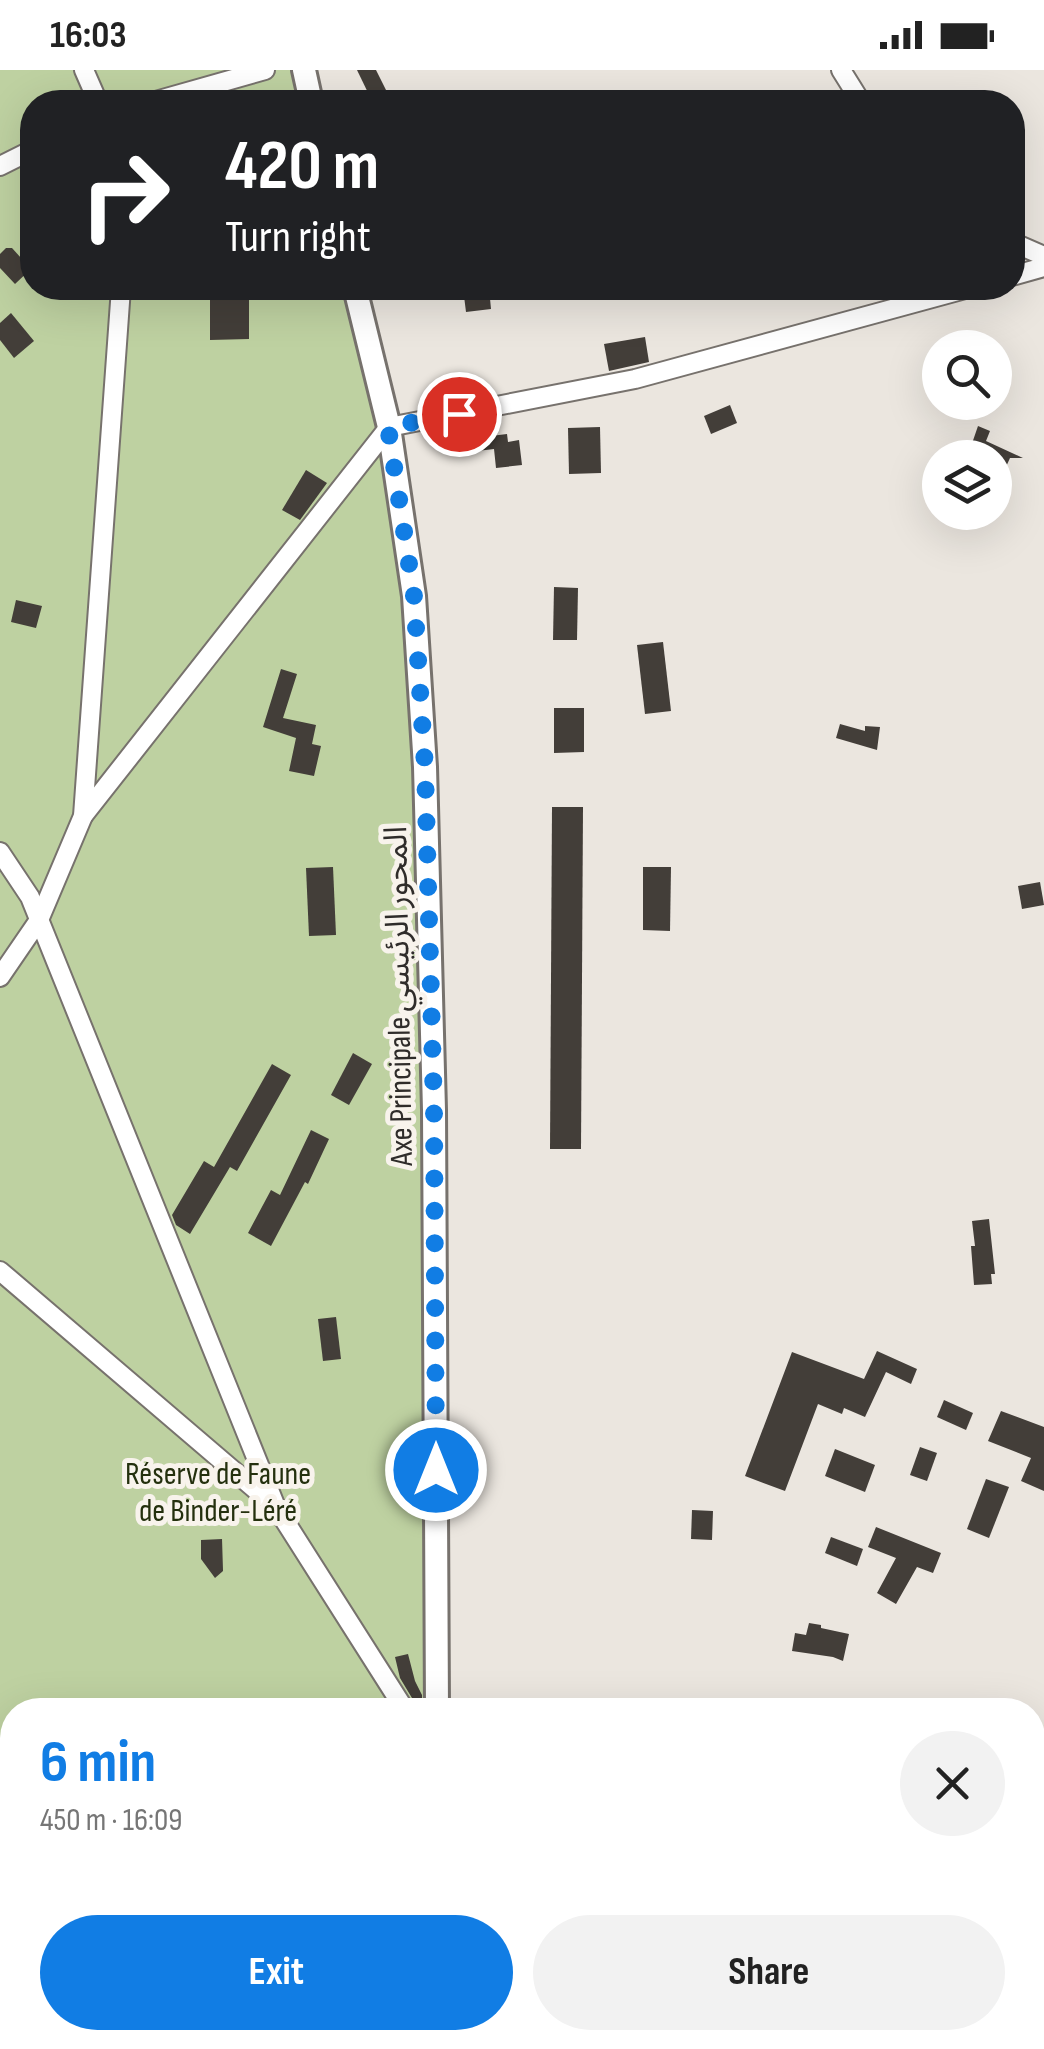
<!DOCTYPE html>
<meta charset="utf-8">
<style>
body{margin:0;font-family:"Sofia Sans Condensed","Noto Sans Arabic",sans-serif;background:#f2f2f2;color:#222;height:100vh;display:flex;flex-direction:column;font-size:38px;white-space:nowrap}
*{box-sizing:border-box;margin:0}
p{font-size:32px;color:#767676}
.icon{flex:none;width:55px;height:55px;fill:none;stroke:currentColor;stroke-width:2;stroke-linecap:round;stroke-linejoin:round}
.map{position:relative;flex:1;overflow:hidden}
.panel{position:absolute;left:0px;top:1628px;width:1045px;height:352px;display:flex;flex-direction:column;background:#fff;border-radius:40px 40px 0 0;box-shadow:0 10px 40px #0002}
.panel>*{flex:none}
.banner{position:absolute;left:20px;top:20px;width:1005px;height:210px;border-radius:40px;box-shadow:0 10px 40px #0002;background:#202124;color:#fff;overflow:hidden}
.tools{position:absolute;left:922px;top:260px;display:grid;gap:20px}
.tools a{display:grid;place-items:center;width:90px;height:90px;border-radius:50%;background:#fff;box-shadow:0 10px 40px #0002;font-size:50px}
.pin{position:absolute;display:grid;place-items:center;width:85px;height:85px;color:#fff;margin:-42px;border:5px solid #fff;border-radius:50%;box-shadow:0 2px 10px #0007}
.me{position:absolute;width:110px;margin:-55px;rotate:0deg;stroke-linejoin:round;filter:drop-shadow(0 0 8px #0008)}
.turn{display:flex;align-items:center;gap:35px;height:210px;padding:0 40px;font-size:45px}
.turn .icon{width:130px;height:130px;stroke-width:2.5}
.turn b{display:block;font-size:70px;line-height:85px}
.round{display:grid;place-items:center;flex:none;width:105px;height:105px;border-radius:52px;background:#f2f2f2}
.summary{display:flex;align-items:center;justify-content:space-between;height:170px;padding:0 40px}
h1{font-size:60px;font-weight:700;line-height:75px;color:#117de4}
.primary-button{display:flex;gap:20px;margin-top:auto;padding:20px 40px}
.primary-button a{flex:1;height:115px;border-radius:60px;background:#117de4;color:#fff;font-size:40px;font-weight:700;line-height:115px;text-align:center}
.primary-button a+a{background:#f2f2f2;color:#222}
.status{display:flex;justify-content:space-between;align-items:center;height:70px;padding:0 50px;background:#fff;direction:ltr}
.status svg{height:28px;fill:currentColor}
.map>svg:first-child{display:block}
.green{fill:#bed1a1}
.building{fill:#433e39}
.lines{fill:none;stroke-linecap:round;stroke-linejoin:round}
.minor-casing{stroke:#77726d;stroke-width:22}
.major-casing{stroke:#77726d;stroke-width:28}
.minor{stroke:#fff;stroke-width:18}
.major{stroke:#fff;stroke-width:22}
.route{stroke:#117de4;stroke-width:18;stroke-dasharray:0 32.4}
.labels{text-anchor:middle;stroke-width:10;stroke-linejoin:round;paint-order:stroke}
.street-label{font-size:32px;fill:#2f2c2a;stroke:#f8f3ec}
.park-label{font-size:32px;fill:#24300e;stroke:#f8f3ec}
</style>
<div class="status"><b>16:03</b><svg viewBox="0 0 49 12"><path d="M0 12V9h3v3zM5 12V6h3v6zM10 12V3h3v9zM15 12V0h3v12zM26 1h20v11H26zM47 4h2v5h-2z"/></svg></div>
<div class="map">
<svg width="1044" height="1979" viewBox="0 0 1044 1979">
<rect width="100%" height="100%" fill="#ebe6df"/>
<path class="green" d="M0,0H304L312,32H32V218H355L414,526L437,1640H12V1968H696L709,1979H0Z"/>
<g class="building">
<path d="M357,0H376L388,24L372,31Z"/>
<path d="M6,178H12L31,199L15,214L0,198V184Z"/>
<path d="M210,218H249V269L210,270Z"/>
<path d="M463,218H489L491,239L466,242Z"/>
<path d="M11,243L34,271L14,288L0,270V253Z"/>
<path d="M645,267L649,292L609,301L604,274Z"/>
<path d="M730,335L737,353L711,364L704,346Z"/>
<path d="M978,356L990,361L986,371L1023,388H1010L995,421V388H967Z"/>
<path d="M600,357L601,403L569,404L568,358Z"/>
<path d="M507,364L508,372L519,370L522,395L496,398L494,379L460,383L458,370Z"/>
<path d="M306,400L327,413L300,450L282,440Z"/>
<path d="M554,517L578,518L577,570H553Z"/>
<path d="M16,530L42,536L36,558L11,552Z"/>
<path d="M663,572L671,641L645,644L637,575Z"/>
<path d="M281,599L297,604L283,648L316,655L312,674L321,676L314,706L289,701L296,668L263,657Z"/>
<path d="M554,638H584V682L554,683Z"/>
<path d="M840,654L865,661V656L880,657L877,680L836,668Z"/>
<path d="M552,737H583L581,1079H550Z"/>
<path d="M333,797L336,865L309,866L306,798Z"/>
<path d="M643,797H671L670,861L643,860Z"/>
<path d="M1040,812L1044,835L1022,839L1018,816Z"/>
<path d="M353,983L372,994L349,1035L331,1025Z"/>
<path d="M272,994L291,1005L237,1101L230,1097L190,1164L176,1155L172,1145L204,1091L214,1097Z"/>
<path d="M311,1060L329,1069L308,1114L305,1112L271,1176L248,1163L271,1120L280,1125Z"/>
<path d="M989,1149L995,1204H991L992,1214L974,1215L971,1176H975L972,1151Z"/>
<path d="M336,1247L341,1289L323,1291L318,1249Z"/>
<path d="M877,1281L917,1299L911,1314L886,1302L865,1347L844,1338L842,1344L818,1334L785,1421L745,1406L792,1282L864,1309Z"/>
<path d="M944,1330L973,1343L966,1360L937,1347Z"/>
<path d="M1001,1341L1044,1357V1421L1021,1411L1031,1388L988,1371Z"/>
<path d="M920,1377L937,1383L927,1411L910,1405Z"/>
<path d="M835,1379L875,1395L865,1422L825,1406Z"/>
<path d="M986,1409L1009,1417L989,1468L967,1459Z"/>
<path d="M692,1440L713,1441L712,1470L691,1469Z"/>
<path d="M876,1457L941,1483L933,1503L917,1497L896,1534L877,1523L896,1488L868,1477Z"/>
<path d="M831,1467L863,1479L857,1496L825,1483Z"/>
<path d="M222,1469L223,1501L215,1508L201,1489V1470Z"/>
<path d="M809,1553L821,1555V1558L849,1564L843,1591L833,1587L792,1581L795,1563L806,1565Z"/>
<path d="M408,1584L415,1611L422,1625V1629L415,1633L400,1608L395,1587Z"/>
</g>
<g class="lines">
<g class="minor-casing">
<g id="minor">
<path d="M84,0L98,32"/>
<path d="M841,0L861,32"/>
<path d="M152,32L265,0"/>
<path d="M0,96L32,80"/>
<path d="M1012,172L1044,186"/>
<path d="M1012,206L1044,197"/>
<path d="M83,746L389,357L635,309L969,218"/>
<path d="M0,782L30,827L276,1437"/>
<path d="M0,907L39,850L83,746L121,218"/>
<path d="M0,1201L276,1437L405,1640"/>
<path d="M696,1968L709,1979"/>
</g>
</g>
<g class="major-casing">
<g id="major">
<path d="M304,0L311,32"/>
<path d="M355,218L389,357L414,526L425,697L434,1040L437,1640"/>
<path d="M352,1979L356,1968"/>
</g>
</g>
<use href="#minor" class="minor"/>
<use href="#major" class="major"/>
</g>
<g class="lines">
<path class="route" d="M436,1400L434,1040L425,697L414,526L388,357L459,344"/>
</g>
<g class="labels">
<g class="street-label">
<text transform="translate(398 926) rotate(-91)" y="11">Axe Principale المحور الرئيسي</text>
</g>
<g class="park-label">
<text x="218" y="1414">Réserve de Faune<tspan x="218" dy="37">de Binder-Léré</tspan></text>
</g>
</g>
</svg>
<div class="tools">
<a><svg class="icon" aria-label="search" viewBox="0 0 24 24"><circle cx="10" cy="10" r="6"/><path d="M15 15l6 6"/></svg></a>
<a><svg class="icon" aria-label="layers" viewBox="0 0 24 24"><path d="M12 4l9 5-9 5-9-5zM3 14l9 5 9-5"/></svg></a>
</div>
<div class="pin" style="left:459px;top:344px;background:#d93025"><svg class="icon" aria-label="arrive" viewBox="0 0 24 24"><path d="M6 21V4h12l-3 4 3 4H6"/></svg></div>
<svg class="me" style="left:436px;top:1400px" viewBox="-20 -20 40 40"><circle r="17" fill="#117de4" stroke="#fff" stroke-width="3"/><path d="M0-11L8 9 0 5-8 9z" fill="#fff"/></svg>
<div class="banner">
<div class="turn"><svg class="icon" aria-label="right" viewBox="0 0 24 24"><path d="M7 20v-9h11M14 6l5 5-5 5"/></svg><div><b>420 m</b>Turn right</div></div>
</div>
<section class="panel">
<div class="summary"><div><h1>6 min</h1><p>450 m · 16:09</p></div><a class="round"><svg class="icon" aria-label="close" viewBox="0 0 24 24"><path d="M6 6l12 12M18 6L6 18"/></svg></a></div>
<div class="primary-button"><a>Exit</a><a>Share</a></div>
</section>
</div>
